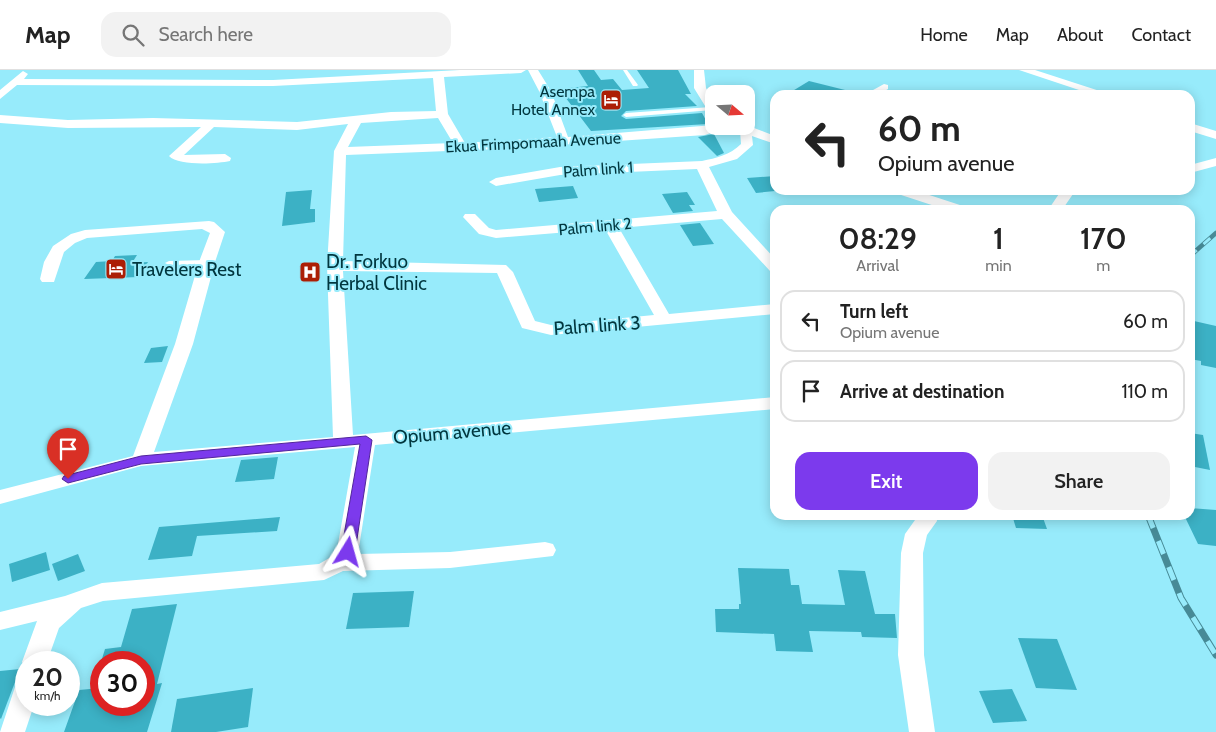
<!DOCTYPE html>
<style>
body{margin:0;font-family:Cabin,sans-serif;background:#f2f2f2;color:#222;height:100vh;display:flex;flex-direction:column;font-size:19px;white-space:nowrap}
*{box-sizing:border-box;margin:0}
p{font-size:16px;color:#767676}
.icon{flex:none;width:28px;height:28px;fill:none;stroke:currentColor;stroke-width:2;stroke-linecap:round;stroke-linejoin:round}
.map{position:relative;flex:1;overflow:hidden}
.side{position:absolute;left:770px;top:135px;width:425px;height:315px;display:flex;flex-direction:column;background:#fff;border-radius:15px;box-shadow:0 2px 12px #0003}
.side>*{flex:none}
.hud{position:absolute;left:770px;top:20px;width:425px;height:105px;border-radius:15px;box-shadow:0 2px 12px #0003;background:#fff;color:#222;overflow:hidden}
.needle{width:32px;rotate:109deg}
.fabs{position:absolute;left:705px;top:15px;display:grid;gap:10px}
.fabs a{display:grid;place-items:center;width:50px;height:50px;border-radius:10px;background:#fff;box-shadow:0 2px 12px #0003;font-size:25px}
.speed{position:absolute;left:15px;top:581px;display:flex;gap:10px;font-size:25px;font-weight:700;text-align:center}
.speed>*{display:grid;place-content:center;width:65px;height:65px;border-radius:50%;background:#fff;box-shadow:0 2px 12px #0003;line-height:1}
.speed small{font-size:12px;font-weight:400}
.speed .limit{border:8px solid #d22;background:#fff;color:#111}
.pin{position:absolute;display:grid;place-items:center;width:42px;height:42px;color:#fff;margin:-51px -21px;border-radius:50% 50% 50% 0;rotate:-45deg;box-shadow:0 0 5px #0007}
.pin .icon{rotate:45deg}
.me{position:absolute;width:55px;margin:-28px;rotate:8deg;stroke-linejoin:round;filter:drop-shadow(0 0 4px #0008)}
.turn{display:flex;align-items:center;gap:18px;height:105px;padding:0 25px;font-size:22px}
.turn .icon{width:65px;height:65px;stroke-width:2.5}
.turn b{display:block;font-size:35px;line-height:42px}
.eta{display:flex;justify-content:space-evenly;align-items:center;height:85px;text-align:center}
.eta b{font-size:30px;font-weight:600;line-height:35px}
.cta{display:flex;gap:10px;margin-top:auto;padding:10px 25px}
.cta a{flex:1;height:58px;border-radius:15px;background:#7c3aed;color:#fff;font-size:20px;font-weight:600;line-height:58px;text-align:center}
.cta a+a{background:#f2f2f2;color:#222}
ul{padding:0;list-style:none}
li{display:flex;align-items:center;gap:15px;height:62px;margin:0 10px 8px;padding:0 15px;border:2px solid #e0e0e0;border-radius:15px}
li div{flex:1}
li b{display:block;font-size:19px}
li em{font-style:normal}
header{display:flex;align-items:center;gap:30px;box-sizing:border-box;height:70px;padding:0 25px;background:#fff;border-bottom:1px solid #e0e0e0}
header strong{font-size:24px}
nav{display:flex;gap:28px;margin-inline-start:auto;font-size:18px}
.search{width:350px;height:45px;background:#f2f2f2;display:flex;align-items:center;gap:12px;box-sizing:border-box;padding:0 18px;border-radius:15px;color:#767676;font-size:19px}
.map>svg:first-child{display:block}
.building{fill:#3cb1c5}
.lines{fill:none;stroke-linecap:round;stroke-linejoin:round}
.service{fill:#fff;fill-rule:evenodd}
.minor{fill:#fff;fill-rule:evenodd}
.rail-far1-casing{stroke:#478a96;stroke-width:4.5}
.rail-casing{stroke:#478a96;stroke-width:7}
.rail-far1{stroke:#97ebfb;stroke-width:3;stroke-dasharray:9;stroke-linecap:butt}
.rail{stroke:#97ebfb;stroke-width:5;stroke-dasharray:14;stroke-linecap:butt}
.route{fill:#7c3aed;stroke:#51269a}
.labels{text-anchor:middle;stroke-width:4;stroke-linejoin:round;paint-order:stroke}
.far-poi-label{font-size:16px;fill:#01363e;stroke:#97ebfb;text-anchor:end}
.far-street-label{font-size:16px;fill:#01363e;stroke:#97ebfb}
.poi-label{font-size:19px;fill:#01363e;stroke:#97ebfb;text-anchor:start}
.street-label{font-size:19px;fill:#01363e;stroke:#97ebfb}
</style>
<header>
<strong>Map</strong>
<div class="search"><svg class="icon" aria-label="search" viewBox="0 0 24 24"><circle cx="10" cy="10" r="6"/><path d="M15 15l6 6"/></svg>Search here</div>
<nav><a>Home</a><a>Map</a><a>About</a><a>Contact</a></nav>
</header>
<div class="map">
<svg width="1216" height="662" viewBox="0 0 1216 662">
<rect width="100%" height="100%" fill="#97ebfb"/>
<g class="building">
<path d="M578,0H594L601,10L613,9L622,20L649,18L637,0H678L691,24H685L697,36L626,41L621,46L626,49L702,43L708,54L591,61L559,19L588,16Z"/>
<path d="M809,11L845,20V25H786Z"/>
<path d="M714,64L724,83L717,86L698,67Z"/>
<path d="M775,106V121L756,123L747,108Z"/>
<path d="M573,116L578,128L539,132L535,119Z"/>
<path d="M312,120L310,139H315V152L282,156L286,122Z"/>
<path d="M687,122L695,135H689L693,141L673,143L662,124Z"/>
<path d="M700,153L714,174L693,176L680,155Z"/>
<path d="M137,185L132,193L148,192L139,207L84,209L96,192L112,191L115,186Z"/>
<path d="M1194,251L1216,256V298L1201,295V291L1190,289L1192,264L1190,263Z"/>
<path d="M168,276L162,292L144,293L151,278Z"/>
<path d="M1190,363L1203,365L1210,400L1190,396Z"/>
<path d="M278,387L274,409L235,412L241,390Z"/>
<path d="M1190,438L1216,440V476L1198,474L1184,445H1190Z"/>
<path d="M1012,445H1042L1047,459L1016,458Z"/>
<path d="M280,447L277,461L197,466L192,486L148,490L159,457Z"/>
<path d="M46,482L50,500L12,512L9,494Z"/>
<path d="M78,484L85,501L58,511L52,494Z"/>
<path d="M738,498L789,499L791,515H799L802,534L845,535L838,500L865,501L875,544H895L897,568L862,567L861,562L809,561L813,582L776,581L774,564L716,562L715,539H739V534H741Z"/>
<path d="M414,521L409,557L346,559L353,523Z"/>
<path d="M177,534L157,614L162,613L147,662H64L79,620L101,618V635H144V592H101L105,579L121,577L132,539Z"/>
<path d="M1018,568L1057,569L1077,620L1036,618Z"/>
<path d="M20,599L1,649L0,648V601Z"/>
<path d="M253,618L248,657L216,662H171L177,629Z"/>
<path d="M1012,619L1027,651L993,653L979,621Z"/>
</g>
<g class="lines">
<g class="service">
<path d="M623,0H627L638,15L637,16H633Z"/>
<path d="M711,37L714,39L713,40L626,47L623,45L626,43Z"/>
<path d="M207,190H210V194L169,195L165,193L169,191Z"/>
</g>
<g class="minor">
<path d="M460,0H526L521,3L444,7L448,44L465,73L557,67L539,21L528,0H538L551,21L568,67L714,55L731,56L705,65L499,79L346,85L343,191L506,195L513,202L535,251L551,255L654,245L605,159L496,168L479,164L463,147L465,144H475L489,158L496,160L717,141L697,99L560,105L496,116L489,112L496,108L560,97L702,91C716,88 730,85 741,74L740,61L731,56L746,55L775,66V74L752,66L753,75L737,89L709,97L732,142L775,189V203L770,201L722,149L619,158L669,244L775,234V244L551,265L522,258L497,203L343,201L353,365L775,327V339L375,375L358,484L450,482L545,472L553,474L556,480L553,486L450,498L343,501L324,510L103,531L81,538L59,558L47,592H26V599L22,592L37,551L0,560V542L65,526L102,513L319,494L331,487L337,480L355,377L141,396L0,434V420L133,386L175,274L199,192L210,163L202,159L87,168L75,173L64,182L54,212H42L40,209L44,192L53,176L71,164L85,160L209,151L214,152L225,162L215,192L193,274L154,382L333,367L327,196L334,81L348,54L297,60L214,57L184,85L225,84L231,88L230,91C216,94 178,96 169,86L201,57L68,58L0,53V45L68,50L153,48L297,52L391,42L436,41L433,8L273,16L17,15L0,29V20L23,1L28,4L24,9L273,10ZM438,48L453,73L348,77L361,53Z"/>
<path d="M694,0H704L706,18L714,32V45L710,44L694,18Z"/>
<path d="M1019,0H1035L1112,25H1094Z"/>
<path d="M884,14L888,15V19L878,25H864Z"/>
<path d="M1190,53L1216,61V69L1190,61Z"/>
<path d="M1216,88V96L1190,103V95Z"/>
<path d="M893,120H914L966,137L968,140H947L895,123Z"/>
<path d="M1066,120L1073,124L1062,140H1048L1061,121Z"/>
<path d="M914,445H936L937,451L927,465L923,483L924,585L935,662H909L898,585L901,483L905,464L915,450Z"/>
<path d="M26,608V635H34L25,662H0L17,611Z"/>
</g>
<g class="rail-far1-casing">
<path id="rail-far1" d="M1190,186L1216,163"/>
</g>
<g class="rail-casing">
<path id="rail" d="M1148,445L1181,528L1216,585"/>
</g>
<use href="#rail-far1" class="rail-far1"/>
<use href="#rail" class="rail"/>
</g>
<path class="route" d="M366,366L372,370L355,482L348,487L341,482L360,374L141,394L68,413L62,409L64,406L141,386Z"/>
<defs>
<g id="hotel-square" transform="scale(1.125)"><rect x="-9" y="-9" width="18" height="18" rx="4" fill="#ac1e05" stroke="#97ebfb"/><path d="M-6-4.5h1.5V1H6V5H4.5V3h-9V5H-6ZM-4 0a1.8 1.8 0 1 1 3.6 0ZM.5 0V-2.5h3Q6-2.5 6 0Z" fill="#fff"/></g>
<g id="hospital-square" transform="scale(1.125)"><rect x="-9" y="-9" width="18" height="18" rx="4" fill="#ac1e05" stroke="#97ebfb"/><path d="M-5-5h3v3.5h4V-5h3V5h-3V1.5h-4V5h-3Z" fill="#fff"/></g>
</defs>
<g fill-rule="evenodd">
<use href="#hotel-square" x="611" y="30"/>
<use href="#hotel-square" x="116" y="199"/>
<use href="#hospital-square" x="310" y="202"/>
</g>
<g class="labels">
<g class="far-poi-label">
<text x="595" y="27">Asempa<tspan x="595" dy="18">Hotel Annex</tspan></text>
</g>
<g class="far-street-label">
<text transform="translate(533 72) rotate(-3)" y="6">Ekua Frimpomaah Avenue</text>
<text transform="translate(598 99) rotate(-4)" y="6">Palm link 1</text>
<text transform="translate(595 156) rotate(-5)" y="6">Palm link 2</text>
</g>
<g class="poi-label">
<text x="326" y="198">Dr. Forkuo<tspan x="326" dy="22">Herbal Clinic</tspan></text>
<text x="132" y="206">Travelers Rest</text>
</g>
<g class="street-label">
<text transform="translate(597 255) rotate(-4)" y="7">Palm link 3</text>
<text transform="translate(452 362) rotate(-5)" y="7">Opium avenue</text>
</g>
</g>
</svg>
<div class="fabs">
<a><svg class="needle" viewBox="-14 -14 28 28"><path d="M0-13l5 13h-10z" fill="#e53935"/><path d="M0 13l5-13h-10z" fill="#767676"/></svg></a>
</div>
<div class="speed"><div>20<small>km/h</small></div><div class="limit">30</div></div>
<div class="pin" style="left:68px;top:409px;background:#d93025"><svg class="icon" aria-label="arrive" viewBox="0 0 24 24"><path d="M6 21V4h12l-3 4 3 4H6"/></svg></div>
<svg class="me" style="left:348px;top:482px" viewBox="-20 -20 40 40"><path d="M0-17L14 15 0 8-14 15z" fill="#7c3aed" stroke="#fff" stroke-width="4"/></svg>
<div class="hud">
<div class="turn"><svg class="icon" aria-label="left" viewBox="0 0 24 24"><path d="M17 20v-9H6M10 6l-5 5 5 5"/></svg><div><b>60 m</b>Opium avenue</div></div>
</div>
<section class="side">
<div class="eta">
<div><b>08:29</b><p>Arrival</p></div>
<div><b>1</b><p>min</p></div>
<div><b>170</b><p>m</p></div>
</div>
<ul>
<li><svg class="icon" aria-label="left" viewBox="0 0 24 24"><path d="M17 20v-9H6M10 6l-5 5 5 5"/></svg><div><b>Turn left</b><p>Opium avenue</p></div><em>60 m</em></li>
<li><svg class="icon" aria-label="arrive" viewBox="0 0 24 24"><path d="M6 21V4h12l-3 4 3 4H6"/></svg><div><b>Arrive at destination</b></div><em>110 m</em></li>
</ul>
<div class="cta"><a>Exit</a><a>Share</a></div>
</section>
</div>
